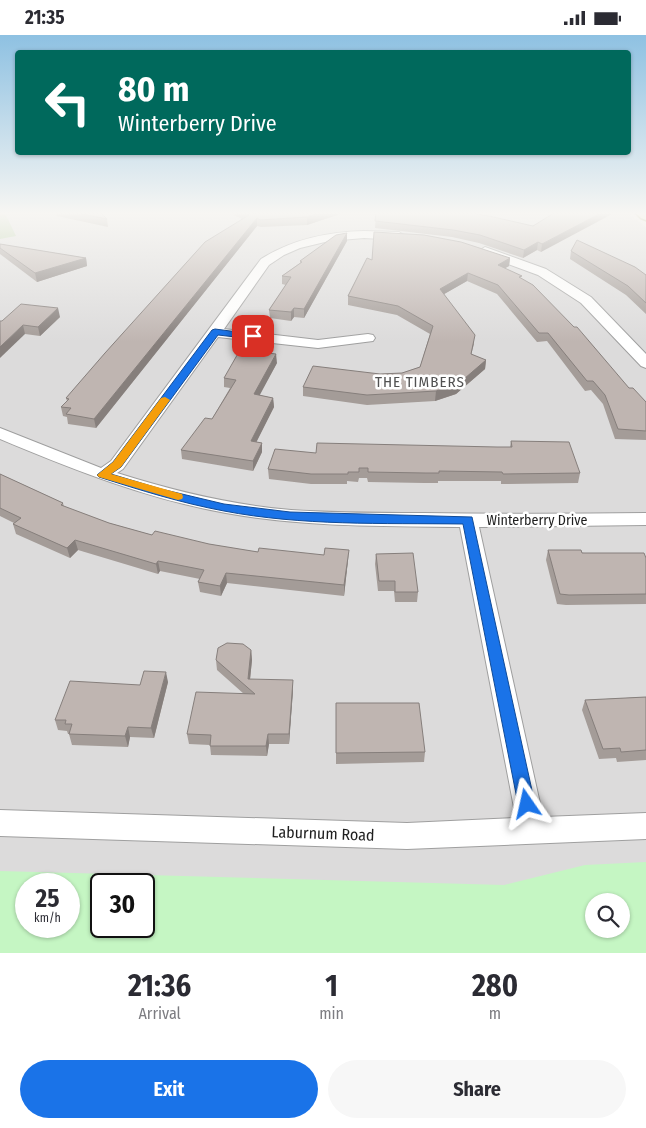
<!DOCTYPE html>
<style>
body{margin:0;font-family:"Fira Sans Condensed",sans-serif;background:#f7f7f7;color:#2b2b33;height:100vh;display:flex;flex-direction:column;font-size:19px;white-space:nowrap}
*{box-sizing:border-box;margin:0}
p{font-size:16px;color:#7c7c81}
.icon{flex:none;width:28px;height:28px;fill:none;stroke:currentColor;stroke-width:2;stroke-linecap:round;stroke-linejoin:round}
.map{position:relative;height:918px;overflow:hidden}
.panel{display:flex;flex-direction:column;background:#fff;flex:1}
.panel>*{flex:none}
.banner{position:absolute;left:15px;top:15px;width:616px;height:105px;border-radius:5px;box-shadow:0 1px 4px #0004;background:#00695c;color:#fff;overflow:hidden}
.buttons{position:absolute;left:585px;top:858px;display:grid;gap:10px}
.buttons a{display:grid;place-items:center;width:45px;height:45px;border-radius:50%;background:#fff;box-shadow:0 1px 4px #0004;font-size:25px}
.speed{position:absolute;left:15px;top:838px;display:flex;gap:10px;font-size:25px;font-weight:700;text-align:center}
.speed>*{display:grid;place-content:center;width:65px;height:65px;border-radius:50%;background:#fff;box-shadow:0 1px 4px #0004;line-height:1}
.speed small{font-size:12px;font-weight:400}
.speed .limit{border:2px solid #111;border-radius:8px;background:#fff;color:#111}
.pin{position:absolute;display:grid;place-items:center;width:42px;height:42px;color:#fff;margin:-21px;border-radius:10px;box-shadow:0 2px 8px #0006}
.me{position:absolute;width:55px;margin:-28px;rotate:349deg;stroke-linejoin:round;filter:drop-shadow(0 0 4px #0008)}
.turn{display:flex;align-items:center;gap:18px;height:105px;padding:0 20px;font-size:22px}
.turn .icon{width:65px;height:65px;stroke-width:2.5}
.turn b{display:block;font-size:35px;line-height:42px}
.eta{display:flex;justify-content:space-evenly;align-items:center;height:85px;text-align:center}
.eta b{font-size:30px;font-weight:700;line-height:35px}
.primary-button{display:flex;gap:10px;margin-top:auto;padding:10px 20px}
.primary-button a{flex:1;height:58px;border-radius:30px;background:#1a73e8;color:#fff;font-size:20px;font-weight:700;line-height:58px;text-align:center}
.primary-button a+a{background:#f7f7f7;color:#2b2b33}
.status{display:flex;justify-content:space-between;align-items:center;height:35px;padding:0 25px;background:#fff;direction:ltr}
.status svg{height:14px;fill:currentColor}
.map>svg:first-child{display:block}
.residential{fill:#dcdbdb;fill-rule:evenodd}
.forest{fill:#afcb9b}
.park{fill:#c5f6c3;fill-rule:evenodd}
.lines{fill:none;stroke-linecap:round;stroke-linejoin:round}
.street-casing{stroke:#9f9f9f;stroke-width:2}
.secondary-casing{stroke:#6f6d0b;stroke-width:3}
.street{fill:#fff;fill-rule:evenodd}
.secondary{fill:#f6f2bb;fill-rule:evenodd}
.wall{fill:#a49c98}
.shaded-wall{fill:#867f7c}
.building{fill:#bfb5b1;stroke:#867f7c}
.route{fill:#1a73e8;stroke:#114b97}
.slow{fill:#f59e0b}
.labels{text-anchor:middle;stroke-width:5;stroke-linejoin:round;paint-order:stroke}
.street-label{font-size:14px;fill:#1e1e1e;stroke:#fff}
.neighbourhood-label{font-size:15px;letter-spacing:1px;fill:#515151;stroke:#fff}
.near-street-label{font-size:16px;fill:#1e1e1e;stroke:#fff}
</style>
<div class="status"><b>21:35</b><svg viewBox="0 0 49 12"><path d="M0 12V9h3v3zM5 12V6h3v6zM10 12V3h3v9zM15 12V0h3v12zM26 1h20v11H26zM47 4h2v5h-2z"/></svg></div>
<div class="map">
<svg width="646" height="918" viewBox="0 0 646 918">
<rect width="100%" height="100%" fill="#eeeae4"/>
<path class="residential" d="M0,178H628L646,192V918H0ZM26,849H69V891H26ZM101,849H144V891H101ZM594,866H621V894H594Z"/>
<path class="forest" d="M0,178H5L16,201L0,204Z"/>
<path class="park" d="M646,827V918H0V836L504,850L585,830ZM26,849H69V891H26ZM101,849H144V891H101ZM594,866H621V894H594Z"/>
<g class="lines">
<g class="street-casing">
<g id="street">
<path d="M364,196L399,197L405,201L399,205L364,203L329,206L300,213L284,220L269,230L224,294L318,305L368,299L373,300L375,303L373,306L318,313L218,302L123,434L117,438C174,456 232,470 291,475C335,478 379,478 423,478C497,479 572,479 646,478V490L479,492L543,782L646,778V804L407,814L0,801V775L407,788L516,783L460,492C381,491 303,492 226,478C147,464 74,435 0,404V393L101,433L111,426L261,224C293,204 327,197 364,196Z"/>
<path d="M485,212L546,234L591,262L646,319V333L641,331L581,268L538,240L481,219L479,216Z"/>
</g>
</g>
<g class="secondary-casing">
<path id="secondary" d="M636,178H646V185L641,183Z"/>
</g>
<use href="#street" class="street"/>
<use href="#secondary" class="secondary"/>
</g>
<g class="wall">
<path d="M54,178H101L107,184L108,192L57,181Z"/>
<path d="M230,178H343L307,190L261,192L257,191L96,393L68,389L67,382L63,381L61,372L67,366L66,363L242,184Z"/>
<path d="M376,178L533,191L554,178L541,217L537,215L523,223L479,208L452,202L375,193Z"/>
<path d="M347,206L304,283L294,282L291,286L270,283L269,275L286,250L282,249V241L300,228V226Z"/>
<path d="M0,209L86,223L87,231L37,247L0,219Z"/>
<path d="M571,216L646,240V279L626,260L570,224Z"/>
<path d="M510,223L509,231L505,233L521,244L629,353L646,367V405L615,404L603,369L591,355L585,356L547,306L537,307L497,259L467,246L444,259L474,309L471,320L486,325L485,334L456,359L435,366L367,370L303,361V352L380,339L402,338L420,332L430,299L397,280L348,270V261L372,225Z"/>
<path d="M60,282L40,301L25,299L0,286Z"/>
<path d="M277,328L259,360L273,363L274,372L256,407L262,408V417L253,436L182,424L181,415L212,384L230,353L224,352V343Z"/>
<path d="M511,406L580,438L578,448L501,449V446H438V448H424L368,447L367,443H359L358,447L347,446V449H311L269,444L268,434L316,418L510,412Z"/>
<path d="M0,439L63,468L64,472L109,488L152,500L258,517L348,525L344,561L227,548L221,561L200,557L198,547L200,544L160,536L158,539L78,515L70,523L16,499L13,489L14,488L0,481Z"/>
<path d="M548,515L646,523V569L566,570L557,569L546,525Z"/>
<path d="M376,519L418,557L417,567H395L394,556H378L375,529Z"/>
<path d="M251,615L252,625L250,644L293,655L289,709H269L267,721L211,720L210,710L189,709L187,699L244,659L217,635L216,625Z"/>
<path d="M168,647L154,703L130,702L128,712L72,710L69,699H68L67,696L58,695L55,685L140,650Z"/>
<path d="M646,662V725L617,727L616,723L599,724L582,675L585,665Z"/>
<path d="M336,668L425,717L424,727L336,729Z"/>
</g>
<g class="shaded-wall">
<path d="M320,178H343L307,190V182Z"/>
<path d="M601,178H614L541,217L542,209Z"/>
<path d="M257,183V191L96,393L94,384Z"/>
<path d="M347,198V206L304,283V274Z"/>
<path d="M538,207L537,215L523,223L524,215Z"/>
<path d="M86,223L87,231L37,247L35,238Z"/>
<path d="M510,223L509,231L497,238L498,230Z"/>
<path d="M468,238L467,246L439,262L440,254Z"/>
<path d="M58,273L60,282L40,301L38,292Z"/>
<path d="M294,273V282L291,286V277Z"/>
<path d="M23,290L25,299L0,323V312Z"/>
<path d="M276,319L277,328L255,369L254,359Z"/>
<path d="M486,325L485,334L456,359L435,366L436,356Z"/>
<path d="M273,363L274,372L252,416L251,406Z"/>
<path d="M262,408V417L253,436V426Z"/>
<path d="M75,505L78,515L70,523L67,513Z"/>
<path d="M349,515L348,525L344,561V550Z"/>
<path d="M158,526L160,536L158,539L156,529Z"/>
<path d="M226,538L227,548L221,561L220,551Z"/>
<path d="M251,615L252,625L249,654L248,644Z"/>
<path d="M166,637L168,647L154,703L151,693Z"/>
<path d="M293,645V655L289,709V699Z"/>
<path d="M128,692L130,702L128,712L125,701Z"/>
<path d="M268,699L269,709L267,721L266,711Z"/>
</g>
<g class="building">
<path d="M77,178H101L107,184Z"/>
<path d="M246,178H320L307,182L260,185L257,183L94,384L66,379L71,373L61,372L69,364L66,363L105,318L205,207L249,180Z"/>
<path d="M376,178H471L489,181L533,191L554,178H601L542,209L538,207L524,215L480,200L453,195L375,186Z"/>
<path d="M374,197L424,200L461,207L510,223L498,230L522,241L519,242L533,250L574,292H577L629,353H633L646,367V396L618,394L605,360L593,346H587L548,298H539L498,250L468,238L440,254L475,300L471,319L486,325L457,350L436,356L367,360L303,352L313,331L380,339L402,338L420,332L433,291L398,271L348,261L367,223L372,225Z"/>
<path d="M347,198L304,274L294,273L291,277L269,275L291,242L282,241L302,227L300,226L336,200Z"/>
<path d="M577,205L635,232L646,240V268L628,251L571,216Z"/>
<path d="M0,209L86,223L35,238L0,213Z"/>
<path d="M21,269L58,273L38,292L23,290L0,312V286H2Z"/>
<path d="M240,315L276,319L254,359L273,363L251,406L262,408L253,426L181,415L205,383L212,384L236,345L224,343Z"/>
<path d="M511,406L569,407L580,438L503,439L502,437L439,436V438H425L368,437V433H359V437H348V439H311L268,434L275,414L316,418L317,408L497,412H512Z"/>
<path d="M0,439L63,468L61,470L109,488L152,500L155,496L209,509L258,517L259,513L324,520L325,513L349,515L344,550L226,538L220,551L198,547L204,535L158,526L156,529L75,505L67,513L13,489L21,483L0,473Z"/>
<path d="M548,515H581L582,518H644L646,523V559L569,560L560,559Z"/>
<path d="M413,518L418,557H395V546H379L376,519Z"/>
<path d="M227,608L243,609L251,615L248,644L293,645L289,699H268L266,711H210L211,700L187,699L196,657L255,659L216,625L218,613Z"/>
<path d="M144,636L166,637L151,693L128,692L125,701L69,699L72,689H65L66,685H55L70,646L140,650Z"/>
<path d="M646,662V715L621,717L620,713L603,714L585,665Z"/>
<path d="M336,668H419L425,717L336,718Z"/>
</g>
<linearGradient id="sky" x2="0" y2="1"><stop stop-color="#8ec1e2"/><stop offset="0.58" stop-color="#f7f6f3"/><stop offset="1" stop-color="#f7f6f3" stop-opacity="0"/></linearGradient>
<rect width="646" height="307" fill="url(#sky)"/>
<path class="route" d="M215,294L253,299L257,301L253,304L218,300L121,432L111,439L161,454L224,469L290,477L472,482L535,769L533,774L527,776L521,774L518,769L463,489C383,488 302,491 224,476C181,468 140,455 99,442L97,440L113,427L212,295Z"/>
<path class="slow" d="M165,362L170,365L121,432L111,439L182,459L183,462L182,464L178,465L99,442L97,440L113,427L161,363Z"/>
<g class="labels">
<g class="street-label">
<text x="537" y="490">Winterberry Drive</text>
</g>
<g class="neighbourhood-label">
<text x="420" y="352">THE TIMBERS</text>
</g>
<g class="near-street-label">
<text transform="translate(323 798) rotate(2)" y="6">Laburnum Road</text>
</g>
</g>
</svg>
<div class="buttons">
<a><svg class="icon" aria-label="search" viewBox="0 0 24 24"><circle cx="10" cy="10" r="6"/><path d="M15 15l6 6"/></svg></a>
</div>
<div class="speed"><div>25<small>km/h</small></div><div class="limit">30</div></div>
<div class="pin" style="left:253px;top:301px;background:#d93025"><svg class="icon" aria-label="arrive" viewBox="0 0 24 24"><path d="M6 21V4h12l-3 4 3 4H6"/></svg></div>
<svg class="me" style="left:527px;top:769px" viewBox="-20 -20 40 40"><path d="M0-17L14 15 0 8-14 15z" fill="#1a73e8" stroke="#fff" stroke-width="4"/></svg>
<div class="banner">
<div class="turn"><svg class="icon" aria-label="left" viewBox="0 0 24 24"><path d="M17 20v-9H6M10 6l-5 5 5 5"/></svg><div><b>80 m</b>Winterberry Drive</div></div>
</div>
</div>
<section class="panel">
<div class="eta">
<div><b>21:36</b><p>Arrival</p></div>
<div><b>1</b><p>min</p></div>
<div><b>280</b><p>m</p></div>
</div>
<div class="primary-button"><a>Exit</a><a>Share</a></div>
</section>
